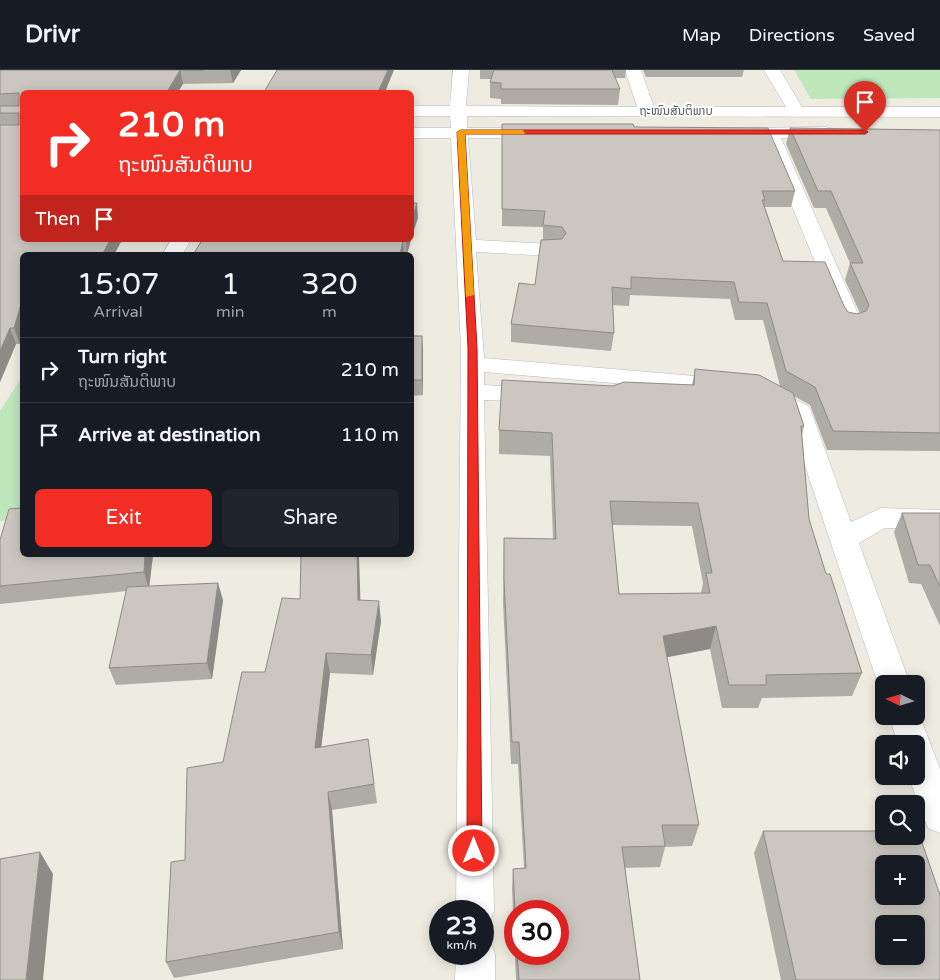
<!DOCTYPE html>
<meta charset="utf-8">
<style>
body{margin:0;font-family:"Varela Round","Noto Sans Lao",sans-serif;background:#20242c;color:#f1f3f6;height:100vh;display:flex;flex-direction:column;font-size:19px;white-space:nowrap}
*{box-sizing:border-box;margin:0}
p{font-size:16px;color:#9ea1a6}
.icon{flex:none;width:28px;height:28px;fill:none;stroke:currentColor;stroke-width:2;stroke-linecap:round;stroke-linejoin:round}
.map{position:relative;flex:1;overflow:hidden}
.drawer{position:absolute;left:20px;top:182px;width:394px;height:305px;display:flex;flex-direction:column;background:#171b24;border-radius:8px;box-shadow:0 2px 12px #0003}
.drawer>*{flex:none}
.hud{position:absolute;left:20px;top:20px;width:394px;height:152px;border-radius:8px;box-shadow:0 2px 12px #0003;background:#f12d24;color:#fff;overflow:hidden}
.needle{width:32px;rotate:275deg}
.buttons{position:absolute;left:875px;top:605px;display:grid;gap:10px}
.buttons a{display:grid;place-items:center;width:50px;height:50px;border-radius:8px;background:#171b24;box-shadow:0 2px 12px #0003;font-size:25px}
.speed{position:absolute;left:429px;top:830px;display:flex;gap:10px;font-size:25px;font-weight:700;text-align:center}
.speed>*{display:grid;place-content:center;width:65px;height:65px;border-radius:50%;background:#171b24;box-shadow:0 2px 12px #0003;line-height:1}
.speed small{font-size:12px;font-weight:400}
.speed .limit{border:8px solid #d22;background:#fff;color:#111}
.pin{position:absolute;display:grid;place-items:center;width:42px;height:42px;color:#fff;margin:-51px -21px;border-radius:50% 50% 50% 0;rotate:-45deg;box-shadow:0 0 5px #0007}
.pin .icon{rotate:45deg}
.me{position:absolute;width:55px;margin:-28px;rotate:0deg;stroke-linejoin:round;filter:drop-shadow(0 0 4px #0008)}
.turn{display:flex;align-items:center;gap:18px;height:105px;padding:0 15px;font-size:22px}
.turn .icon{width:65px;height:65px;stroke-width:2.5}
.turn b{display:block;font-size:35px;line-height:42px}
.then{display:flex;align-items:center;height:48px;padding:0 15px;background:#0003;gap:10px;font-size:19px}
.eta{display:flex;justify-content:space-evenly;align-items:center;height:85px;text-align:center}
.eta b{font-size:30px;font-weight:600;line-height:35px}
.button{display:flex;gap:10px;margin-top:auto;padding:10px 15px}
.button a{flex:1;height:58px;border-radius:8px;background:#f12d24;color:#fff;font-size:20px;font-weight:600;line-height:58px;text-align:center}
.button a+a{background:#20242c;color:#f1f3f6}
ul{padding:0;list-style:none}
li{display:flex;align-items:center;gap:15px;height:65px;padding:0 15px;border-top:1px solid #363941}
li div{flex:1}
li b{display:block;font-size:19px}
li em{font-style:normal}
header{display:flex;align-items:center;gap:30px;box-sizing:border-box;height:70px;padding:0 25px;background:#171b24;border-bottom:1px solid #363941}
header strong{font-size:24px}
nav{display:flex;gap:28px;margin-inline-start:auto;font-size:18px}
.map>svg:first-child{display:block}
.green{fill:#bee7bc}
.lines{fill:none;stroke-linecap:round;stroke-linejoin:round}
.minor-casing{stroke:#b7babf;stroke-width:1}
.minor{fill:#fff;fill-rule:evenodd}
.wall{fill:#afaba5;fill-rule:evenodd}
.shaded-wall{fill:#8e8b86}
.building{fill:#cbc7c0;stroke:#8e8b86;fill-rule:evenodd}
.route{fill:#f12d24;stroke:#9d1d17}
.slow{fill:#f59e0b}
.labels{text-anchor:middle;stroke-width:4;stroke-linejoin:round;paint-order:stroke}
.far-street-label{font-size:12px;fill:#5a5e63;stroke:#fff}
</style>
<header>
<strong>Drivr</strong>
<nav><a>Map</a><a>Directions</a><a>Saved</a></nav>
</header>
<div class="map">
<svg width="940" height="910" viewBox="0 0 940 910">
<rect width="100%" height="100%" fill="#eeebe1"/>
<g class="green">
<path d="M794,0H940V28L811,29Z"/>
<path d="M22,307V449L0,451V341Z"/>
</g>
<g class="lines">
<g class="minor-casing">
<g id="minor">
<path d="M453,0H469L466,36L637,37L625,0H641L654,37H786L764,0H780L802,37H940V47L467,46V58H540L546,59L548,63L546,67L540,68H468L476,170L553,174L560,176L563,180L560,184L553,186L476,182L484,288L730,309L738,311L742,316L738,321L730,323L484,302V315L538,318L546,320L550,325L546,330L538,332L484,330L494,841L488,854L482,856V841H456L461,278L451,68H411V58H451L450,46H411V36H450Z"/>
<path d="M825,57L831,58L833,62L831,66L781,68L862,253L859,258L851,260L843,258L840,253L764,68L727,67L725,63L727,59L733,58Z"/>
<path d="M171,170H191L182,185H162Z"/>
<path d="M782,323L808,336L811,341L851,452L881,438L940,440V460L885,458L859,473L910,614H884V624L878,614L788,345L773,336L770,331L773,326Z"/>
<path d="M916,636L940,699V763L928,758L908,706H916V674H898L889,646H916Z"/>
<path d="M482,868L489,870L495,884V910H455L456,884H482Z"/>
</g>
</g>
<use href="#minor" class="minor"/>
</g>
<g class="wall">
<path d="M0,0H241L233,13L183,14L22,185V265L20,274H16L0,312Z"/>
<path d="M480,0H626L625,8H615L620,19L618,35L501,34V29L490,28V12L491,9H480Z"/>
<path d="M643,0H744L742,7H646Z"/>
<path d="M502,54L634,57L795,121L791,137H765L783,191L844,236L848,242L857,244L860,243L845,210L850,193L826,138H814L786,74L790,58L940,60V381L827,380L810,335L794,326L804,356L802,365L809,449L826,504L862,603L852,626L762,628L758,638H722L710,579L667,587L699,755L692,776L665,777L660,797L625,798L640,910H516L512,819L513,799L524,798L518,694H511L503,533L504,468L553,469L550,386L499,384V360L613,316L692,315L695,299L780,316L763,250H735L730,229L630,225L629,236L612,235L614,263L611,281L511,272V254L535,215L543,170V157L502,156ZM612,455L692,456L703,513L701,523L619,524ZM515,841L558,884H515Z"/>
<path d="M202,170H411L407,184L404,183V185H193Z"/>
<path d="M411,266H422L423,325L411,326Z"/>
<path d="M902,443H940V556L921,514L909,513L894,462Z"/>
<path d="M0,470L153,485L149,516L223,530L212,609L116,615L109,598L127,521L0,534Z"/>
<path d="M360,530L381,551L373,605L330,603L321,677L368,669L377,733L332,740L343,879L174,908L166,892L185,790L223,692L265,602Z"/>
<path d="M763,761L940,910H781L754,783Z"/>
</g>
<g class="shaded-wall">
<path d="M180,0L183,14L178,22H167Z"/>
<path d="M230,0H241L233,13Z"/>
<path d="M388,0H394L385,22H378Z"/>
<path d="M417,133L418,148L411,169V152Z"/>
<path d="M110,170H122L114,185H102Z"/>
<path d="M403,170L404,185H400Z"/>
<path d="M406,170H411L407,184Z"/>
<path d="M22,231V265L20,274L14,258Z"/>
<path d="M10,258L16,274L0,312V281Z"/>
<path d="M422,266L423,281V325L422,310Z"/>
<path d="M145,485H153L149,519L144,502Z"/>
<path d="M357,485H359L361,550L358,530Z"/>
<path d="M218,513L223,530L212,609L207,593Z"/>
<path d="M379,531L381,551L373,605L371,585Z"/>
<path d="M716,556L710,579L658,589L663,566Z"/>
<path d="M326,583L330,603L319,697L315,678Z"/>
<path d="M328,722L332,740L343,879L339,862Z"/>
<path d="M40,782L53,804L43,910H26Z"/>
</g>
<g class="building">
<path d="M0,0H204H180L167,22H22V170H110L102,185H22V231L14,258H10L0,281V55H19V43H0V36H19V23L0,24Z"/>
<path d="M277,0H388L378,22H264Z"/>
<path d="M494,0H612L620,19H501V13L490,12Z"/>
<path d="M502,54H633L634,57L768,58L795,121H762L765,130H762L783,191L825,192L844,236L848,242L857,244L866,241L869,235L850,193H863L831,121H818L790,58L940,60V363L833,361L815,317L786,301L767,233L739,232L734,212L631,207V219L612,217L614,263L511,254L519,213L535,215L541,170L562,169L566,163L562,157L543,155L545,141L502,139Z"/>
<path d="M411,133H417L411,152Z"/>
<path d="M202,170H403L400,185H193Z"/>
<rect x="411" y="266" width="11" height="44"/>
<path d="M695,299L759,305L793,323L804,356H801L809,449L826,504H830L862,603L766,605V615H729L716,556L663,566L699,755H662L665,776L622,777L640,910H519L517,884H558V841H515L513,799L526,798L519,672H512L504,509V468L556,469L552,363L499,360L502,310L613,316L624,312L694,315ZM610,431L698,433L712,503H706L710,523L619,524Z"/>
<path d="M22,438V485H145L144,502L0,516V470L9,439Z"/>
<path d="M902,443H940V517L930,495H918Z"/>
<path d="M301,485H357L358,530L379,531L371,585L326,583L315,678L368,669L374,714L328,722L339,862L166,892L171,792L185,790L187,698L223,692L242,602H265L282,528L300,529Z"/>
<path d="M218,513L207,593L109,598L127,517Z"/>
<path d="M763,761H884V766H916V761H918L940,825V910H796ZM884,794H916V826H884ZM884,854H916V886H884Z"/>
<path d="M40,782L26,910H0V789Z"/>
</g>
<path class="route" d="M461,60H865L868,62L865,64H465L477,278L482,781L480,786L474,788L469,786L467,781L468,278L457,62Z"/>
<path class="slow" d="M523,60L525,64H465L474,225L466,227L457,62L461,60Z"/>
<g class="labels">
<g class="far-street-label">
<text x="676" y="45">ຖະໜົນສັນຕິພາບ</text>
</g>
</g>
</svg>
<div class="buttons">
<a><svg class="needle" viewBox="-14 -14 28 28"><path d="M0-13l5 13h-10z" fill="#e53935"/><path d="M0 13l5-13h-10z" fill="#9ea1a6"/></svg></a>
<a><svg class="icon" aria-label="sound" viewBox="0 0 24 24"><path d="M4 9h4l5-4v14l-5-4H4zM17 9q2 3 0 6"/></svg></a>
<a><svg class="icon" aria-label="search" viewBox="0 0 24 24"><circle cx="10" cy="10" r="6"/><path d="M15 15l6 6"/></svg></a>
<a>+</a>
<a>−</a>
</div>
<div class="speed"><div>23<small>km/h</small></div><div class="limit">30</div></div>
<div class="pin" style="left:865px;top:62px;background:#d93025"><svg class="icon" aria-label="arrive" viewBox="0 0 24 24"><path d="M6 21V4h12l-3 4 3 4H6"/></svg></div>
<svg class="me" style="left:474px;top:781px" viewBox="-20 -20 40 40"><circle r="17" fill="#f12d24" stroke="#fff" stroke-width="3"/><path d="M0-11L8 9 0 5-8 9z" fill="#fff"/></svg>
<div class="hud">
<div class="turn"><svg class="icon" aria-label="right" viewBox="0 0 24 24"><path d="M7 20v-9h11M14 6l5 5-5 5"/></svg><div><b>210 m</b>ຖະໜົນສັນຕິພາບ</div></div>
<div class="then">Then<svg class="icon" aria-label="arrive" viewBox="0 0 24 24"><path d="M6 21V4h12l-3 4 3 4H6"/></svg></div>
</div>
<section class="drawer">
<div class="eta">
<div><b>15:07</b><p>Arrival</p></div>
<div><b>1</b><p>min</p></div>
<div><b>320</b><p>m</p></div>
</div>
<ul>
<li><svg class="icon" aria-label="right" viewBox="0 0 24 24"><path d="M7 20v-9h11M14 6l5 5-5 5"/></svg><div><b>Turn right</b><p>ຖະໜົນສັນຕິພາບ</p></div><em>210 m</em></li>
<li><svg class="icon" aria-label="arrive" viewBox="0 0 24 24"><path d="M6 21V4h12l-3 4 3 4H6"/></svg><div><b>Arrive at destination</b></div><em>110 m</em></li>
</ul>
<div class="button"><a>Exit</a><a>Share</a></div>
</section>
</div>
